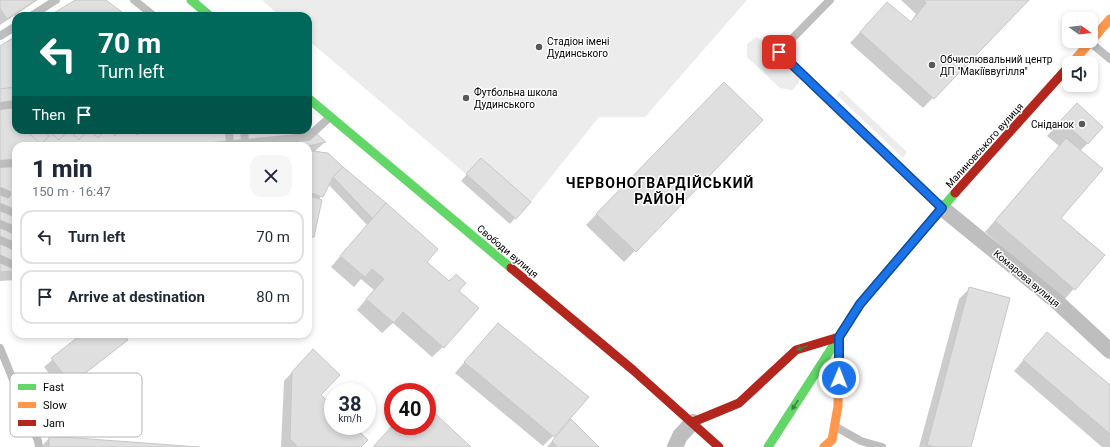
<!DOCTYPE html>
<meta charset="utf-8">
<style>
body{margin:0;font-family:Roboto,sans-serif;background:#f6f6f7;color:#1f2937;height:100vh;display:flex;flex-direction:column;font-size:15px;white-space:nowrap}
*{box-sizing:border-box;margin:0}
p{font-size:13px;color:#747a83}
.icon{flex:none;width:22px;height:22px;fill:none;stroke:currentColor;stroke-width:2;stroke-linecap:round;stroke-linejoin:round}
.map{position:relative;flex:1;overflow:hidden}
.drawer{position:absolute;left:12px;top:142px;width:300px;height:196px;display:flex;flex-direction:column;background:#fff;border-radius:12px;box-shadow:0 2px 6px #0003}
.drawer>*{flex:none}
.guide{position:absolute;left:12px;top:12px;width:300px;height:122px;border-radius:12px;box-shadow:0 2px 6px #0003;background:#00695c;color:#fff;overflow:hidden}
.needle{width:26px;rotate:104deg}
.controls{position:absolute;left:1062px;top:12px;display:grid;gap:8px}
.controls a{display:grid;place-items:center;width:36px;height:36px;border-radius:8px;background:#fff;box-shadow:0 2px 6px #0003;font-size:20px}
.speed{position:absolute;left:324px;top:383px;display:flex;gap:8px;font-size:20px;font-weight:700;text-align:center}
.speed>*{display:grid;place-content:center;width:52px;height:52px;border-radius:50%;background:#fff;box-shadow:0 2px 6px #0003;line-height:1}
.speed small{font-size:10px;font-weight:400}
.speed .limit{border:6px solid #d22;background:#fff;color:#111}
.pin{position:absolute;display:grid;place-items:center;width:34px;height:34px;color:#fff;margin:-17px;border-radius:8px;box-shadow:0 2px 6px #0006}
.me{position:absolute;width:44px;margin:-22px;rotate:1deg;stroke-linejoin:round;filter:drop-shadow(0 0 3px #0008)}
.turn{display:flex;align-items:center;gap:14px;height:84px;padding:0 20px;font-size:18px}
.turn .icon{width:52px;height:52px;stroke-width:2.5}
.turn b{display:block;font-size:28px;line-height:34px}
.then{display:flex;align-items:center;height:38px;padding:0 20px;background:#0003;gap:8px;font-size:15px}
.round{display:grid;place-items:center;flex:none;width:42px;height:42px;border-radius:12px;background:#f6f6f7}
.summary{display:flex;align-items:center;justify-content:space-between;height:68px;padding:0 20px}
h1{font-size:24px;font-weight:800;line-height:30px}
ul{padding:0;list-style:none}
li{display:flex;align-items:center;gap:12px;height:54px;margin:0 8px 6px;padding:0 12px;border:2px solid #e0e1e3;border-radius:12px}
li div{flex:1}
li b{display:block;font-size:15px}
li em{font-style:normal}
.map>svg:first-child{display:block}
.green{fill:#ececec}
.shadow{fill:#0003}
.building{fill:#dfdfdf;stroke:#c7c7c7}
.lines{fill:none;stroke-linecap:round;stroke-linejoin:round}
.lane{stroke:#bebebe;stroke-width:8}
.street{stroke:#bebebe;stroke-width:16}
.fast{stroke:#63d668;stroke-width:9}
.slow{stroke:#ff974d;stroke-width:9}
.jam{stroke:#b3261e;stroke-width:9}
.oneway{fill:#3b803e}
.route-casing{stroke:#114b97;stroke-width:10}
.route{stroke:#1a73e8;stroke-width:7}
.poi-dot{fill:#595959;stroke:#fff;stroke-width:1.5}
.labels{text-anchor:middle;stroke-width:3;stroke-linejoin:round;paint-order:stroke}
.poi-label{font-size:10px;fill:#000;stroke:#fff;text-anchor:start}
.street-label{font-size:10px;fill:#000;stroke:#fff}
.district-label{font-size:14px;font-weight:bold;letter-spacing:1px;fill:#000;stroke:#fff}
.key{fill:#fff;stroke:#b2b2b2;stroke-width:1}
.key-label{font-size:11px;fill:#000}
</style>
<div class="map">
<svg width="1110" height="447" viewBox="0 0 1110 447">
<rect width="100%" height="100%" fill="#fff"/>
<g class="green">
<path d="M262,0H747L645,117H599L531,202L481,158L466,174L308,40V16H280Z"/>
<path d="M756,37L768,43L800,78L798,84L792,90L780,88L747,57V44Z"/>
<path d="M841,90L907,152L903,158L837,95Z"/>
</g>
<g class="shadow">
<path d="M0,0H38L0,25Z"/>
<path d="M901,0H1028L923,108L850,43L877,14L910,23L916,14Z"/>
<path d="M16,37V130H308V127L325,142L314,152L328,154L386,204L426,262L458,291L443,347L432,357L393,323L382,333L357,310L374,290L361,279L354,287L331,267L367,225L328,184L319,200L313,237L308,242V156L311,153L308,154V146H16V280L0,281V47Z"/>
<path d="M713,94L761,120L624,262L586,225Z"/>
<path d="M1062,119L1088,143L1080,151L1060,218L1103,255L1064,300L985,232L1059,146L1047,136Z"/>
<path d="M475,165L515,218L510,224L461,181Z"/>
<path d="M970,288L969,447H919L959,299Z"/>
<path d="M1047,333L1110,387V447H1102L1014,371Z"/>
<path d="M83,334H122L127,340L63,391L44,367Z"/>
<path d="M488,335L553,436L543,446L455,373Z"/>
<path d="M313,350L320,395L333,408V426H352L359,447H281L284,381Z"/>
<path d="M565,426L597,447H547Z"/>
<path d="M50,437L185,447H41Z"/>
</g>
<g class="building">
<path d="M0,0H36L7,19L0,8Z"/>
<path d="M75,0H106L127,16H49Z"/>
<path d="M923,0H1029L934,99L860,32L887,2L911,22L926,3Z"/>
<path d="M16,36V89L0,91V46Z"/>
<path d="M724,82L763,120L636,252L596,214Z"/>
<path d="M16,87V130H308V126L326,142L308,146H16V271L0,272V89Z"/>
<path d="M1077,103L1103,127L1088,144L1061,120Z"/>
<path d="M25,130H43L49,136L41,144Z"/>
<path d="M48,130H65L67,132L59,140Z"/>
<path d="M69,130H86L87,131L79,140Z"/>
<path d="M89,130H105L98,138Z"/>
<path d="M109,130H120L115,136Z"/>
<path d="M132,130H141L137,135Z"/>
<path d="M1066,138L1103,169L1061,218L1105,255L1075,290L995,221Z"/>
<path d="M312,151L328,153L343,167L333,177L323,197L308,192V154Z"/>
<path d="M481,158L531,202L516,219L466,174Z"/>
<path d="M343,167L386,203L373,219L333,177Z"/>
<path d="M308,195L322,200L314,237L308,236Z"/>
<path d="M386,203L438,249L427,262L449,281L456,274L466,283L459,291L479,308L444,348L403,312L394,323L366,299L384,279L372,269L365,277L340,256Z"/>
<path d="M969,287L1010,298L971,447H936L927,445Z"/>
<path d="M498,323L589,397L554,437L464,362Z"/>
<path d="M1047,332L1110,385V434L1023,360Z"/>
<path d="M82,334H123L128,340L71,384L51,358Z"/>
<path d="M313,349L340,375L321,395L333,406V426H353L368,440L361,447H298L290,439L292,372Z"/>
<path d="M427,406L471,447H373L393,425L427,426Z"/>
<path d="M571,419L599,447H557L552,441Z"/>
<path d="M49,436L199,447H49Z"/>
</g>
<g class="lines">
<g class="lane">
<path d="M134,0L154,16"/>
<path d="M830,0L779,52L942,208"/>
<path d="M31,16L56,0"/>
<path d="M0,36L16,26"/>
<path d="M1091,43L1110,59"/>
<path d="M0,106L16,104"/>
<path d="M229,130L230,145"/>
<path d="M244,130L245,143"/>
<path d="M213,146L308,137L330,117"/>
<path d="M0,164L16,163"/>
<path d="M0,191L7,194"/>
<path d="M0,207L12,212"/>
<path d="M0,224L16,231"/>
<path d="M0,240L16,247"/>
<path d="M0,259L16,266"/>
<path d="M0,348L38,441L39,447"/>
<path d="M836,427L861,441L882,447"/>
</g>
<g class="street">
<path d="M942,208L1055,300L1110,351"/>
<path d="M675,447L680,436L693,422"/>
</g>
<g class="fast">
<path d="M191,0L210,16"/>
<path d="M308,98L511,268"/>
<path d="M768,447L860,304L955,193"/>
</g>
<g class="slow">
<path d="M1072,63L1110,19"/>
<path d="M824,447L832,440L838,406L839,337"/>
</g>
<g class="jam">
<path d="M955,193L1069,66"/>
<path d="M511,268L633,370L719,447"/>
<path d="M693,422L739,403L796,350L839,337"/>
</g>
</g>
<defs><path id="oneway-solid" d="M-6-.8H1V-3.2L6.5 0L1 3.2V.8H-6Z"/></defs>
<g class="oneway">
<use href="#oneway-solid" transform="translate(802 348) rotate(161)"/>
<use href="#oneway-solid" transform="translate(795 405) rotate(123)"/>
</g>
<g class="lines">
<g class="route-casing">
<path id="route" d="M779,52L942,208L860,304L839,337V378"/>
</g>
<use href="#route" class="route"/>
</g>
<g class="poi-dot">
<circle cx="539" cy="47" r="4"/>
<circle cx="932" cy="65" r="4"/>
<circle cx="466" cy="98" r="4"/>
<circle cx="1082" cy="124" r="4"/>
</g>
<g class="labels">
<g class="poi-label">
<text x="547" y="45">Стадіон імені<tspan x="547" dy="12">Дудинського</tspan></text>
<text x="940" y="63">Обчислювальний центр<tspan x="940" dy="12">ДП "Макіїввугілля"</tspan></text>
<text x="474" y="96">Футбольна школа<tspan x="474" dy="12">Дудинського</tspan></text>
<text x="1074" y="128" text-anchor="end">Сніданок</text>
</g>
<g class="street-label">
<text transform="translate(984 145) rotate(-48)" y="4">Малиновського вулиця</text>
<text transform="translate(508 251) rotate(40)" y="4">Свободи вулиця</text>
<text transform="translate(1027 278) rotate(40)" y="4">Комарова вулиця</text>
</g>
<g class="district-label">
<text x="660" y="188">ЧЕРВОНОГВАРДІЙСЬКИЙ<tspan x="660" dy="16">РАЙОН</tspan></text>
</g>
</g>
<rect x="10" y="373" width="132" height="64" rx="6" class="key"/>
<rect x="18" y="384" width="18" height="6" fill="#63d668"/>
<rect x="18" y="402" width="18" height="6" fill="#ff974d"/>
<rect x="18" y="420" width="18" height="6" fill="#b3261e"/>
<g class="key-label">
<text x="43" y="391">Fast</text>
<text x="43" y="409">Slow</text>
<text x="43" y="427">Jam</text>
</g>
</svg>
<div class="controls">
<a><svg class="needle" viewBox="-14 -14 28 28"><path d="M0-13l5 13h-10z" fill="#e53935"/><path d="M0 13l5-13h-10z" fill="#747a83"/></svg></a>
<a><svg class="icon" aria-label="sound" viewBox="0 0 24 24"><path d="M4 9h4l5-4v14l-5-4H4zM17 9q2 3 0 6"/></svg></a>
</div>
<div class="speed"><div>38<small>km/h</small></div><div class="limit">40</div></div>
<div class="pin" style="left:779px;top:52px;background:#d93025"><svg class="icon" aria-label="arrive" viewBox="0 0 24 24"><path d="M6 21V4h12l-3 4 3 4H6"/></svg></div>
<svg class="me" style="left:839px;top:378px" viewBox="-20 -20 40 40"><circle r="17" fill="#1a73e8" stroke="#fff" stroke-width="3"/><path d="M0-11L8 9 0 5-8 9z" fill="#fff"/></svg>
<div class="guide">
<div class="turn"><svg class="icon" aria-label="left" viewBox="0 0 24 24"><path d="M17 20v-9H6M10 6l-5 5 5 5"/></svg><div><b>70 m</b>Turn left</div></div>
<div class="then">Then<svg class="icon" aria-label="arrive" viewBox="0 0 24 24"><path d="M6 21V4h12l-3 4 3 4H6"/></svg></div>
</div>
<section class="drawer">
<div class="summary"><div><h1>1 min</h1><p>150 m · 16:47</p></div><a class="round"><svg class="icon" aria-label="close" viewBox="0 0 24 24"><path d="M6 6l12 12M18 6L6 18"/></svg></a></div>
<ul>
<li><svg class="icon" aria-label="left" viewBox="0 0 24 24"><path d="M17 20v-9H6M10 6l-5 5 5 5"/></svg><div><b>Turn left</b></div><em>70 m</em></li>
<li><svg class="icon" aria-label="arrive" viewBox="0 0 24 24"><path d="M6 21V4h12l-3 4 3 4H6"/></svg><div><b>Arrive at destination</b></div><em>80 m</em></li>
</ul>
</section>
</div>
